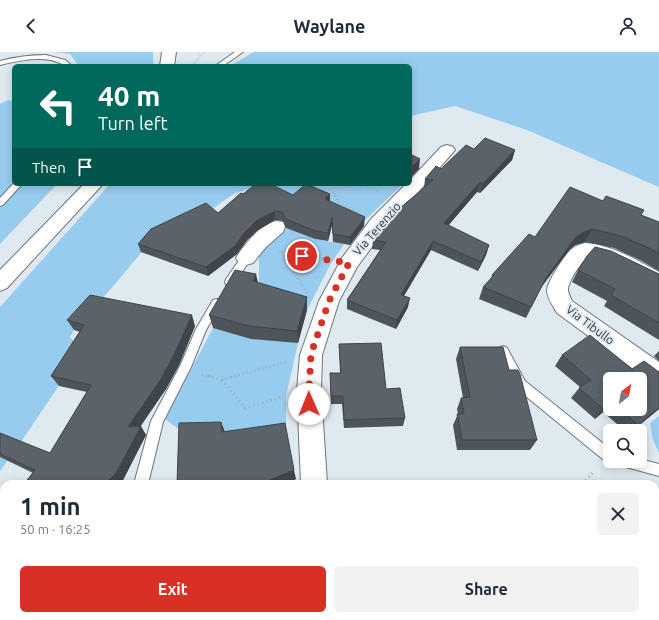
<!DOCTYPE html>
<meta charset="utf-8">
<style>
body{margin:0;font-family:Ubuntu,sans-serif;background:#f2f2f3;color:#1f2937;height:100vh;display:flex;flex-direction:column;font-size:15px;white-space:nowrap}
*{box-sizing:border-box;margin:0}
p{font-size:13px;color:#747a83}
.icon{flex:none;width:22px;height:22px;fill:none;stroke:currentColor;stroke-width:2;stroke-linecap:round;stroke-linejoin:round}
.map{position:relative;flex:1;overflow:hidden}
.panel{position:absolute;left:0px;top:428px;width:659px;height:140px;display:flex;flex-direction:column;background:#fff;border-radius:12px 12px 0 0;box-shadow:0 2px 10px #0003}
.panel>*{flex:none}
.banner{position:absolute;left:12px;top:12px;width:400px;height:122px;border-radius:6px;box-shadow:0 2px 10px #0003;background:#00695c;color:#fff;overflow:hidden}
.needle{width:26px;rotate:31deg}
.fabs{position:absolute;left:603px;top:320px;display:grid;gap:8px}
.fabs a{display:grid;place-items:center;width:44px;height:44px;border-radius:6px;background:#fff;box-shadow:0 2px 10px #0003;font-size:20px}
.pin{position:absolute;display:grid;place-items:center;width:34px;height:34px;color:#fff;margin:-17px;border:2px solid #fff;border-radius:50%;box-shadow:0 1px 4px #0007}
.me{position:absolute;width:44px;margin:-22px;rotate:359deg;stroke-linejoin:round;filter:drop-shadow(0 0 3px #0008)}
.turn{display:flex;align-items:center;gap:14px;height:84px;padding:0 20px;font-size:18px}
.turn .icon{width:52px;height:52px;stroke-width:2.5}
.turn b{display:block;font-size:28px;line-height:34px}
.then{display:flex;align-items:center;height:38px;padding:0 20px;background:#0003;gap:8px;font-size:15px}
.round{display:grid;place-items:center;flex:none;width:42px;height:42px;border-radius:6px;background:#f2f2f3}
.head{display:flex;align-items:center;justify-content:space-between;height:68px;padding:0 20px}
h1{font-size:24px;font-weight:700;line-height:30px}
.primary-button{display:flex;gap:8px;margin-top:auto;padding:8px 20px}
.primary-button a{flex:1;height:46px;border-radius:6px;background:#d93025;color:#fff;font-size:16px;font-weight:700;line-height:46px;text-align:center}
.primary-button a+a{background:#f2f2f3;color:#1f2937}
header{display:flex;justify-content:space-between;align-items:center;height:52px;padding:0 20px;background:#fff;font-size:18px;font-weight:700}
.map>svg:first-child{display:block}
.green{fill:#98ccef}
.lines{fill:none;stroke-linecap:round;stroke-linejoin:round}
.lane-casing{stroke:#6d757b;stroke-width:2}
.street-casing{stroke:#6d757b;stroke-width:2}
.path-far2{stroke:#a1a9ae;stroke-width:1.5;stroke-dasharray:0.5 2;stroke-linecap:butt}
.path-far1{stroke:#a1a9ae;stroke-width:2.5;stroke-dasharray:1 3;stroke-linecap:butt}
.path{stroke:#a1a9ae;stroke-width:3;stroke-dasharray:1 3.5;stroke-linecap:butt}
.lane{fill:#fff;fill-rule:evenodd}
.street{fill:#fff;fill-rule:evenodd}
.wall{fill:#4d555a;fill-rule:evenodd}
.shaded-wall{fill:#3f454a}
.building{fill:#5a6369;stroke:#3f454a}
.route{stroke:#d93025;stroke-width:7;stroke-dasharray:0 12.6}
.labels{text-anchor:middle;stroke-width:4;stroke-linejoin:round;paint-order:stroke}
.street-label{font-size:12px;fill:#323538;stroke:#dfe9f0}
</style>
<header><svg class="icon" aria-label="back" viewBox="0 0 24 24"><path d="M15 5l-7 7 7 7"/></svg>Waylane<svg class="icon" aria-label="person" viewBox="0 0 24 24"><circle cx="12" cy="8" r="4"/><path d="M4 21q1-7 8-7t8 7"/></svg></header>
<div class="map">
<svg width="659" height="568" viewBox="0 0 659 568">
<rect width="100%" height="100%" fill="#dfe9f0"/>
<g class="green">
<path d="M55,0H153V13L79,14L70,2Z"/>
<path d="M254,0H659V135L527,78L455,54L410,64V14H230Z"/>
<path d="M8,48L14,50V132H57L0,192V52Z"/>
<path d="M110,132H403L361,172L298,148L267,132L235,141L208,160L151,189L115,232L74,278L70,285L82,299L19,393L0,419V255Z"/>
<path d="M286,176L315,187L344,192L330,213L307,258L259,235V201Z"/>
<path d="M213,276L298,291L286,344V381L185,382L165,367Z"/>
<path d="M659,364V401L653,388L650,371Z"/>
<path d="M203,564H345V568H201Z"/>
</g>
<g class="lines">
<g class="lane-casing">
<g id="lane">
<path d="M235,0H243L223,14H215Z"/>
<path d="M46,3L65,8L72,14C64,14 59,10 51,8C34,5 17,9 0,13V9C15,5 30,3 46,3Z"/>
<path d="M14,131L22,132L3,153L0,154V146Z"/>
<path d="M246,202L249,203L251,206L249,209L234,233H226L225,230L226,227L243,203Z"/>
<path d="M217,247L221,248L222,251L206,278L191,315L163,370L148,432H134L151,369L180,314L196,277L213,248Z"/>
<path d="M503,294L507,296L525,329L610,397V409H615L610,411L605,409L517,337L497,299L499,296Z"/>
<path d="M640,407L659,412V424L626,415L621,413L620,409H640Z"/>
</g>
</g>
<g class="street-casing">
<g id="street">
<path d="M162,0H176L174,14H160Z"/>
<path d="M447,93L453,95L455,98L406,154L385,177L357,215L339,249L322,303L321,338L327,432H301L297,338L300,303L319,249L342,206L371,167L406,132H410V128L441,95Z"/>
<path d="M84,132H103L7,236L0,239V218Z"/>
<path d="M276,169L283,170L285,175L283,180L266,195L253,211L246,213L239,211L236,206C244,192 260,173 276,169Z"/>
<path d="M585,191C610,192 637,208 659,220V237L604,210L588,205C581,210 569,228 568,237C568,241 570,245 572,249L659,310V333L651,330L557,261C553,254 547,246 547,238C548,228 566,201 573,196C577,193 581,192 585,191Z"/>
<path d="M52,564H84L83,568H51Z"/>
<path d="M379,564H412L413,568H380Z"/>
<path d="M487,564H518L517,568H486Z"/>
</g>
</g>
<g class="path-far2">
<path d="M198,0L200,4"/>
<path d="M193,14L200,4L206,0"/>
<path d="M332,137L334,141"/>
<path d="M323,138L349,134H366L378,140"/>
</g>
<g class="path-far1">
<path d="M333,140L338,150L359,161"/>
<path d="M280,200L307,241"/>
<path d="M282,200L324,207"/>
<path d="M202,323L212,325"/>
<path d="M231,325L286,310"/>
</g>
<g class="path">
<path d="M208,324L222,328L234,324"/>
<path d="M222,328L245,356L283,345"/>
<path d="M583,432L594,419"/>
<path d="M227,568L236,564"/>
<path d="M274,568L275,564"/>
</g>
<use href="#lane" class="lane"/>
<use href="#street" class="street"/>
</g>
<g class="wall">
<path d="M474,97L515,98L512,108L480,141L477,140L448,173L489,193L486,203L478,219L431,198L404,244L408,255L396,277L347,257V248L380,198L372,197L373,188L424,136L425,127Z"/>
<path d="M243,142L293,143L330,150L364,174L350,193L333,190L332,173L328,189L315,187L286,176L283,169L275,168L258,178L247,188L237,202L208,224L141,200L138,192L218,161Z"/>
<path d="M603,149L641,163L659,170V219L642,209L614,196L585,190L575,193L569,198L540,237L526,266L479,247L483,235L491,227L492,223L535,185Z"/>
<path d="M578,218L659,222V288L604,254L607,249L572,230Z"/>
<path d="M258,231L307,245V258L298,291L251,287L213,276L209,263Z"/>
<path d="M67,268L195,274L179,313L166,337L140,374L146,383L123,428L33,421L0,405V381L50,401L87,340L59,334L51,324L80,280L74,278Z"/>
<path d="M339,292L386,337L405,366L403,374L344,376L342,352H331L330,330L340,321Z"/>
<path d="M460,295L509,318L537,388L530,398H457L453,373L458,362L457,357L461,346H463L456,307Z"/>
<path d="M659,299V309L654,304Z"/>
<path d="M562,303L632,317L659,320V357L632,379H625L603,360L595,367L571,346L580,335L555,314ZM610,327L640,357H610Z"/>
<path d="M221,370L224,380L296,427L284,432H177Z"/>
<path d="M659,440V471L655,468V444Z"/>
<path d="M464,564H477L472,568H468Z"/>
<path d="M542,564H655L659,568H539Z"/>
</g>
<g class="shaded-wall">
<path d="M515,98L512,108L480,141L483,132Z"/>
<path d="M420,107L419,117L410,126V117Z"/>
<path d="M480,130L477,140L442,181L444,171Z"/>
<path d="M330,142V151L325,147Z"/>
<path d="M275,159V168L258,178L247,188L237,202L208,224L206,215L256,169Z"/>
<path d="M332,165V173L328,189V181Z"/>
<path d="M365,165L364,174L350,193V185Z"/>
<path d="M592,177L585,190L575,193L569,198L540,237L526,266L546,226L575,186L582,181Z"/>
<path d="M433,189L431,198L399,252L401,243Z"/>
<path d="M489,193L486,203L478,219L481,210Z"/>
<path d="M256,222L259,235L253,229Z"/>
<path d="M307,245V258L298,291L297,279Z"/>
<path d="M410,246L408,255L396,277L397,268Z"/>
<path d="M192,263L195,274L179,313L166,337L134,384L128,375Z"/>
<path d="M610,352L603,360L595,367L603,357Z"/>
<path d="M659,356V357L632,379L638,373Z"/>
<path d="M221,370L225,380H222Z"/>
<path d="M141,374L146,383L123,428L120,432H105Z"/>
<path d="M294,418L296,427L284,432H266L265,430Z"/>
</g>
<g class="building">
<path d="M485,86L515,98L483,132L480,130L444,171L489,193L481,210L433,189L401,243L410,246L397,268L347,248L386,190L373,188L393,162L433,128L425,127L436,114L441,117L466,93L474,97Z"/>
<path d="M410,102L420,107L410,117V120Z"/>
<path d="M256,132H270L293,143L306,132L330,142L325,147L365,165L350,185L333,182L332,165L328,181L315,179L286,167L282,160L275,159L256,169L245,180L235,194L206,215L138,192L151,177L206,151L218,161L241,141L243,142Z"/>
<path d="M570,135L603,149L606,144L644,158L641,163L659,170V202L651,197L621,184L592,177L582,181L575,186L546,226L531,255L483,235L494,223H492L529,182L535,185Z"/>
<path d="M595,195L611,199L659,222V271L611,243L615,237L578,218L587,204Z"/>
<path d="M235,218L256,222L253,229L307,245L297,279L249,274L209,263Z"/>
<path d="M90,243L192,263L174,303L161,327L128,375L141,374L116,421L105,432H24L35,418L0,402V381L50,401L91,333L51,324L84,273L67,268Z"/>
<path d="M590,283L632,317L644,309L659,320V356L638,373L620,357H640V327H610V352L603,357L579,336L591,328L562,303Z"/>
<path d="M381,291L386,337L400,336L405,366L344,368L343,344H331L330,321H341L339,292Z"/>
<path d="M460,295H503L509,318H518L520,322L537,388H462L457,362H464L461,346L470,345Z"/>
<path d="M221,370L222,380L285,371L294,418L265,430L254,432H177L179,371Z"/>
<path d="M659,443V453L655,449V447Z"/>
<path d="M4,458V469L0,465V463Z"/>
<path d="M0,508L4,510V530L0,527Z"/>
<path d="M655,558L659,562V568H545L548,564H655Z"/>
</g>
<g class="lines">
<path class="route" d="M302,204L349,211L329,249L311,302L309,338V352"/>
</g>
<g class="labels">
<g class="street-label">
<text transform="translate(377 177) rotate(-49)" y="4">Via Terenzio</text>
<text transform="translate(590 273) rotate(37)" y="4">Via Tibullo</text>
</g>
</g>
</svg>
<div class="fabs">
<a><svg class="needle" viewBox="-14 -14 28 28"><path d="M0-13l5 13h-10z" fill="#e53935"/><path d="M0 13l5-13h-10z" fill="#747a83"/></svg></a>
<a><svg class="icon" aria-label="search" viewBox="0 0 24 24"><circle cx="10" cy="10" r="6"/><path d="M15 15l6 6"/></svg></a>
</div>
<div class="pin" style="left:302px;top:204px;background:#d93025"><svg class="icon" aria-label="arrive" viewBox="0 0 24 24"><path d="M6 21V4h12l-3 4 3 4H6"/></svg></div>
<svg class="me" style="left:309px;top:352px" viewBox="-20 -20 40 40"><circle r="19" fill="#fff"/><path d="M0-13L10 11 0 6-10 11z" fill="#d93025"/></svg>
<div class="banner">
<div class="turn"><svg class="icon" aria-label="left" viewBox="0 0 24 24"><path d="M17 20v-9H6M10 6l-5 5 5 5"/></svg><div><b>40 m</b>Turn left</div></div>
<div class="then">Then<svg class="icon" aria-label="arrive" viewBox="0 0 24 24"><path d="M6 21V4h12l-3 4 3 4H6"/></svg></div>
</div>
<section class="panel">
<div class="head"><div><h1>1 min</h1><p>50 m · 16:25</p></div><a class="round"><svg class="icon" aria-label="close" viewBox="0 0 24 24"><path d="M6 6l12 12M18 6L6 18"/></svg></a></div>
<div class="primary-button"><a>Exit</a><a>Share</a></div>
</section>
</div>
